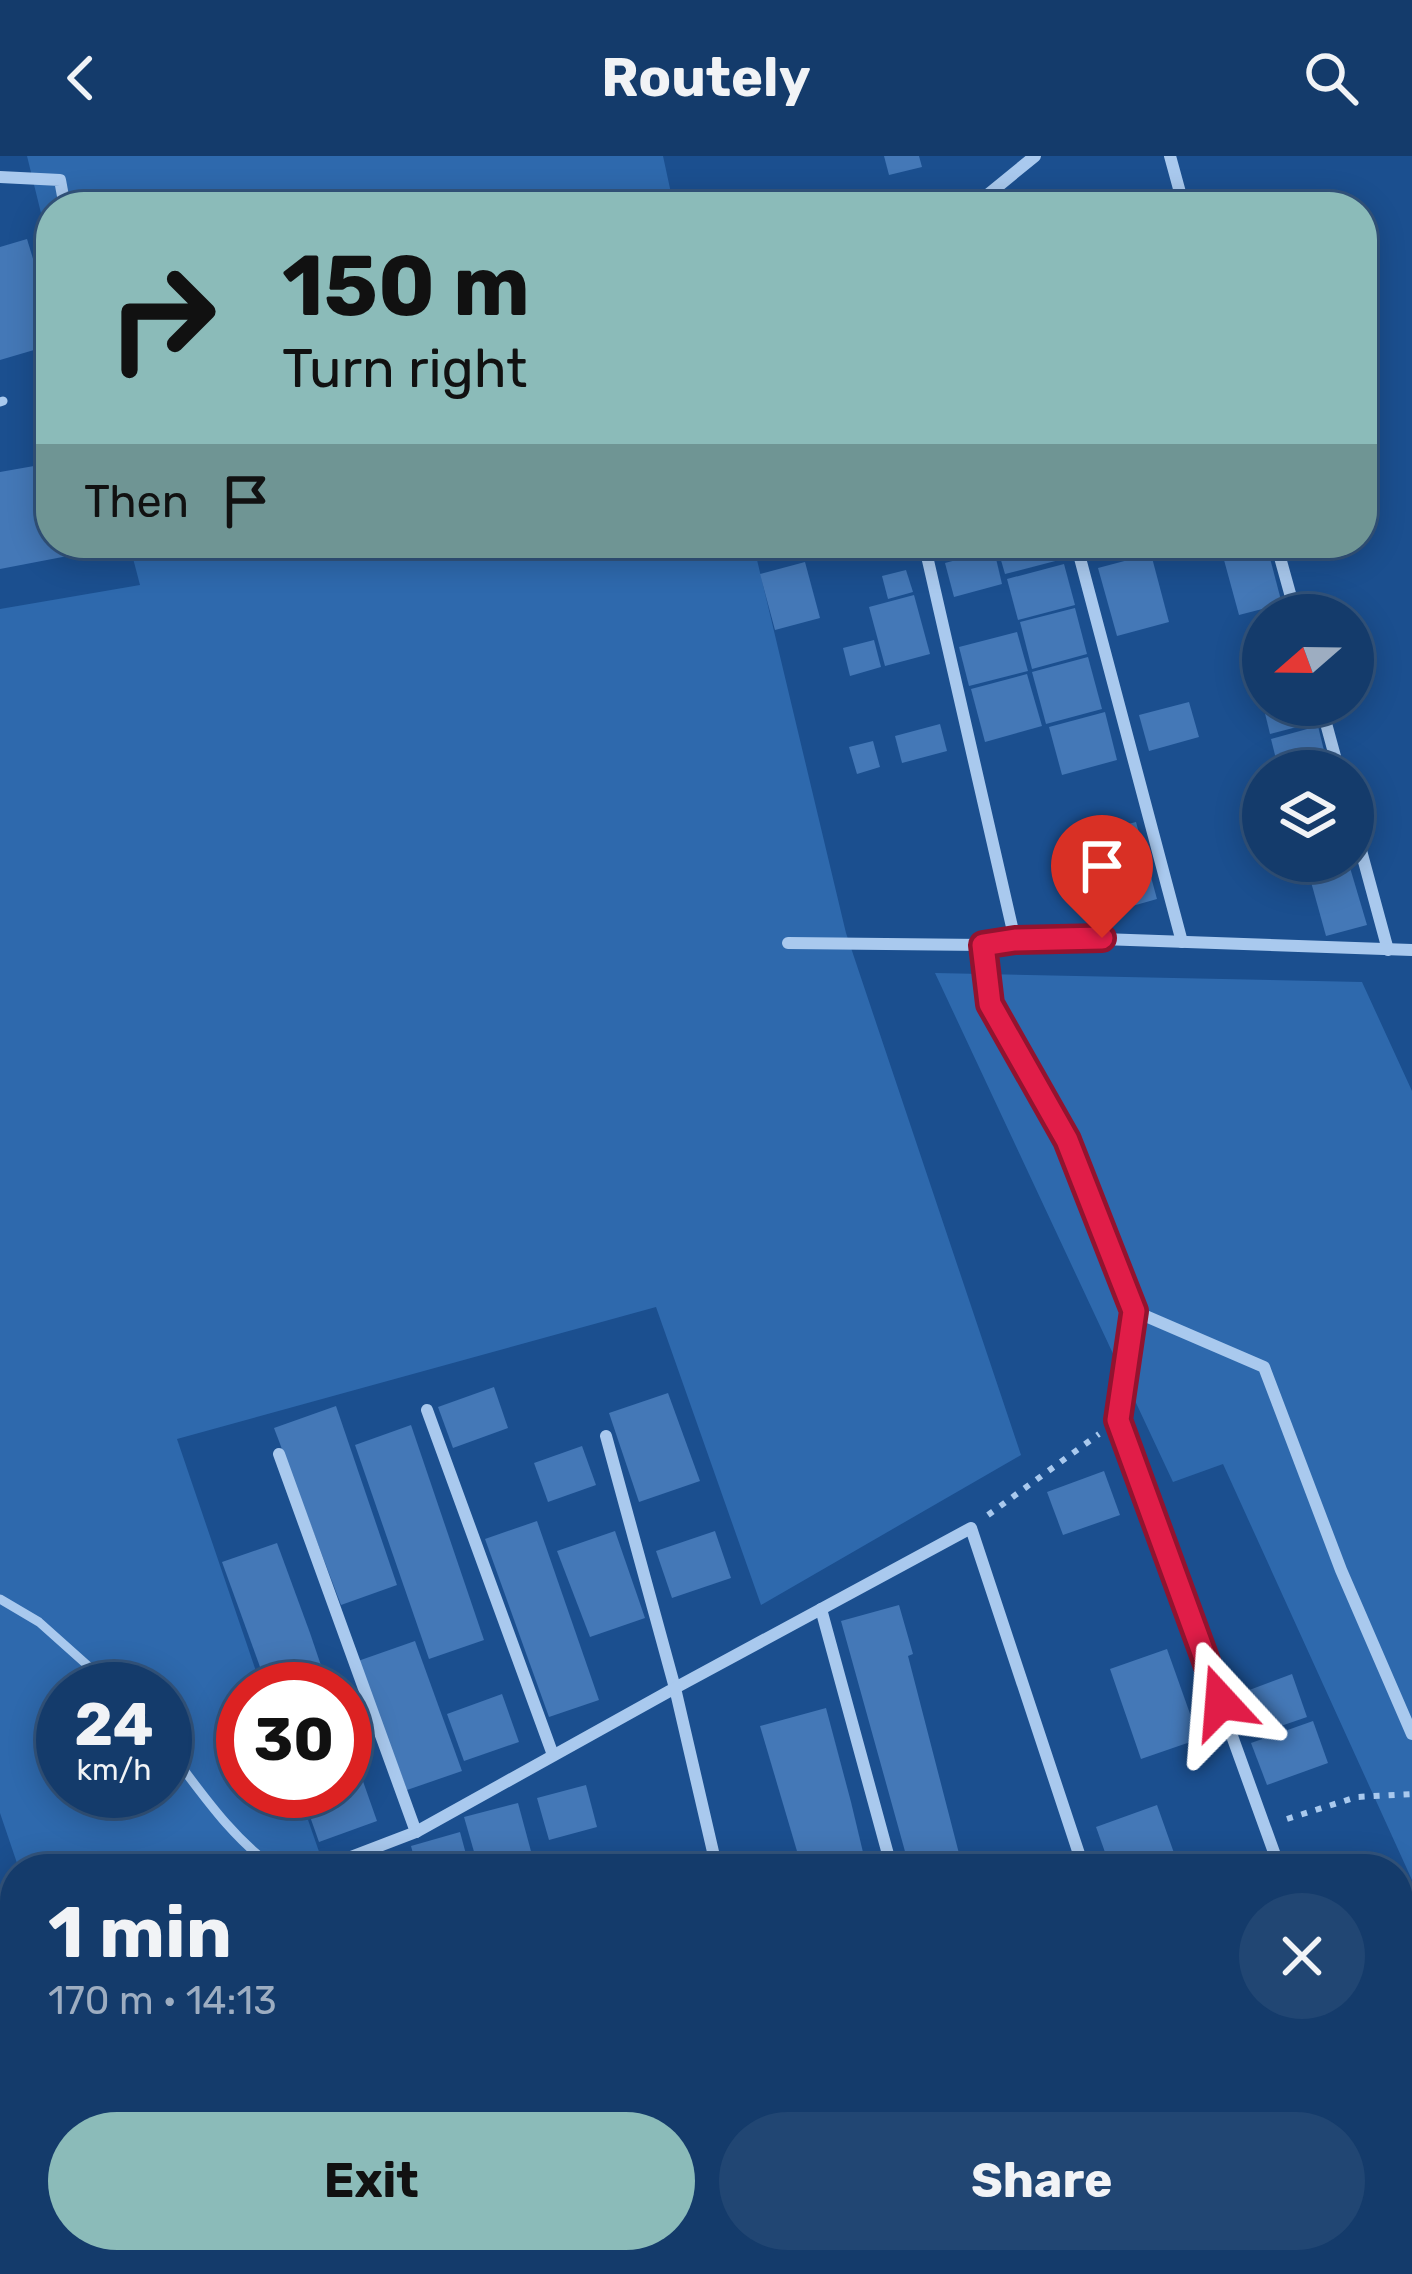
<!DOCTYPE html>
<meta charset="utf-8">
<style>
body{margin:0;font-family:Rubik,sans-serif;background:#214673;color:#f1f3f6;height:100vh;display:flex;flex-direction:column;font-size:45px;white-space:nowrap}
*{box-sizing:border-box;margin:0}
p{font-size:39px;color:#9dadc1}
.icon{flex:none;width:66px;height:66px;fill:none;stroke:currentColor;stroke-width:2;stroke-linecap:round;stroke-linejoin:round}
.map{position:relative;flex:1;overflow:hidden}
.panel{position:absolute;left:0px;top:1698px;width:1413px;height:420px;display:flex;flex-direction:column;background:#143b6b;border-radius:48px 48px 0 0;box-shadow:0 6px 30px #0003,0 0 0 3px #33557e}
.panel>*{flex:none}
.top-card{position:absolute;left:36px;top:36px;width:1341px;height:366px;border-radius:48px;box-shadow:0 6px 30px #0003,0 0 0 3px #33557e;background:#8bbbb9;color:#111;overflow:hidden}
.needle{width:78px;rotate:250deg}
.fabs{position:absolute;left:1242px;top:438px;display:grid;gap:24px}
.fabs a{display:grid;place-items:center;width:132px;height:132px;border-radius:50%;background:#143b6b;box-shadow:0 6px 30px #0003,0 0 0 3px #33557e;font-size:60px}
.speed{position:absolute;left:36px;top:1506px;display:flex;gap:24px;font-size:60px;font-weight:700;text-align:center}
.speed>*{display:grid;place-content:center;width:156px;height:156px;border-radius:50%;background:#143b6b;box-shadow:0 6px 30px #0003,0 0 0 3px #33557e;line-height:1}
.speed small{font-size:30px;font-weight:400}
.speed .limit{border:18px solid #d22;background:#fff;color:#111}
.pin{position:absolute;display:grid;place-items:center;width:102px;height:102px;color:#fff;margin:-123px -51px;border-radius:50% 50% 50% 0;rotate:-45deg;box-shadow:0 0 12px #0007}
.pin .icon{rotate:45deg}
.me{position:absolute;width:132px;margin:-66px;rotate:341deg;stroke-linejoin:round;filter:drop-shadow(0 0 9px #0008)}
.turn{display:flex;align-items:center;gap:42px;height:252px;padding:0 48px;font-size:54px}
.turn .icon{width:156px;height:156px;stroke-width:2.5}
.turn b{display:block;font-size:84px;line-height:102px}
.then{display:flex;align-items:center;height:114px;padding:0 48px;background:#0003;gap:24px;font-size:45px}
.round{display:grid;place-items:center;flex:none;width:126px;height:126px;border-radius:63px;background:#214673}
.overview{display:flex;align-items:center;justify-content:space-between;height:204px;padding:0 48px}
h1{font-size:72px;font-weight:700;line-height:90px}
.primary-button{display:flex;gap:24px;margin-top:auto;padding:24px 48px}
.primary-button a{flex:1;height:138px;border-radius:72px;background:#8bbbb9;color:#111;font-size:48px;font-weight:700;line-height:138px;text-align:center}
.primary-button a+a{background:#214673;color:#f1f3f6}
header{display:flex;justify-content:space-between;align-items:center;height:156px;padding:0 48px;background:#143b6b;font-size:54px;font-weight:700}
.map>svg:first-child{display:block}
.green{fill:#2e69ad;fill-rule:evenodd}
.building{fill:#4478b7}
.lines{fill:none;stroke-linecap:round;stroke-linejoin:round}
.path{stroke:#a9c9ee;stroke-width:6;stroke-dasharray:6 9;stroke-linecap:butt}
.service{stroke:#a9c9ee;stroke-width:9}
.minor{stroke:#a9c9ee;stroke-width:12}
.route-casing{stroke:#92132f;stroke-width:30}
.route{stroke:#e11d48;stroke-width:21}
</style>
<header><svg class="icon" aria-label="back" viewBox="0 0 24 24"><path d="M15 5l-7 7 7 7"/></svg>Routely<svg class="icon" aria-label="search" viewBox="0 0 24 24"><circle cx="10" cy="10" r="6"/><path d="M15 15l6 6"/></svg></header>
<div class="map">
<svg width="1412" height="2118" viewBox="0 0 1412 2118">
<rect width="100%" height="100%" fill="#1b4f8f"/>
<g class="green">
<path d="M27,0H663L674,51H51V98Z"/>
<path d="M129,387H753L846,777L1021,1299L761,1449L656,1151L177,1283L262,1533H243V1635H298L325,1713H19L0,1657V453L140,429ZM63,1533H165V1635H63Z"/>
<path d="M935,817L1362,826L1412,935V1724L1223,1308L1173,1326Z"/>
</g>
<g class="building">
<path d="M884,0H919L922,11L889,19Z"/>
<path d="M27,83L51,162V189L0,204V91Z"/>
<path d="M51,307V387H98L99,394L0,413V316Z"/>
<path d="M996,387H1059L1063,403L1005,418Z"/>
<path d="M1242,387H1266L1282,448L1239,459L1221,393Z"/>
<path d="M994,394L1002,428L954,441L945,407Z"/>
<path d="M1151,398L1169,466L1117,480L1098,412Z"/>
<path d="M805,406L820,462L775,474L760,418Z"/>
<path d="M1064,408L1075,449L1018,464L1007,423Z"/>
<path d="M906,414L913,436L888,443L882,420Z"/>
<path d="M914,439L930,498L885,510L869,451Z"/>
<path d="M1075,452L1087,498L1032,513L1020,466Z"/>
<path d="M1017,476L1028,515L969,530L959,491Z"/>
<path d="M874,484L881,511L850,520L843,492Z"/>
<path d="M1088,501L1102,553L1046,568L1032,516Z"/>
<path d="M1027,518L1042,570L985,586L971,533Z"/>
<path d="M1189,546L1199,581L1149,595L1139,559Z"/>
<path d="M1263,549H1311L1316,566L1270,578Z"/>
<path d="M1105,556L1117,604L1062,619L1049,571Z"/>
<path d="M940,568L947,595L902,607L895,580Z"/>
<path d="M1318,570L1329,615H1279L1271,583Z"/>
<path d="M873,585L880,611L857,618L849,591Z"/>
<path d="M1136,666L1157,743L1097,760L1076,681Z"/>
<path d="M1348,705L1367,769L1326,780L1308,715Z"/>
<path d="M494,1231L508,1272L453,1292L438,1251Z"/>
<path d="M668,1237L700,1325L639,1346L609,1257Z"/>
<path d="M336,1250L397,1429L341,1449L274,1272Z"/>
<path d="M411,1269L484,1484L429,1503L355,1289Z"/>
<path d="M582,1290L596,1329L548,1346L534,1307Z"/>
<path d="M1104,1315L1120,1359L1063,1379L1047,1336Z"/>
<path d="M537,1365L599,1544L549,1561L485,1383Z"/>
<path d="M615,1375L645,1462L590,1481L557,1395Z"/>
<path d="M715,1375L731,1422L672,1442L656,1395Z"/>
<path d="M277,1387L310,1477L329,1533H268L222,1406Z"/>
<path d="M899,1449L913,1498L908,1500L963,1713H913L906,1699L841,1465Z"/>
<path d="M415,1485L462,1615L407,1634L358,1505Z"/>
<path d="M1167,1493L1199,1583L1141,1603L1110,1513Z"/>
<path d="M1292,1518L1307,1561L1252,1580L1236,1539Z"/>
<path d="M502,1538L519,1586L464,1605L447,1558Z"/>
<path d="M826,1552L851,1646L867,1713L802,1712L760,1570Z"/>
<path d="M1313,1565L1328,1607L1267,1629L1251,1587Z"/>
<path d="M346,1577L377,1665L319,1686L301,1635H345Z"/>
<path d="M586,1629L597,1671L549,1684L537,1642Z"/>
<path d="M518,1647L532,1699L479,1713L464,1661Z"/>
<path d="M1157,1649L1174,1697L1130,1713H1111L1096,1671Z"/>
<path d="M460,1676L470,1713H417L411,1690Z"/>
<path d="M255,2103H379V2104L338,2118H261Z"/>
<path d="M526,2103H610L612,2110L589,2118H531Z"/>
<path d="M994,2103H1064L1069,2118H999Z"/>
<path d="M1080,2103H1188L1193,2118H1085Z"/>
<path d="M1245,2103H1314L1320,2118H1251Z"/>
</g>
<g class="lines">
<g class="path">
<path d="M988,1359L1099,1278"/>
<path d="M1287,1663L1357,1641L1412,1638"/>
<path d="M1398,1830L1412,1824"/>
</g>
<g class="service">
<path d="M0,246L3,245"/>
<path d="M0,1443L39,1466L114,1533"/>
<path d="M165,1589C199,1633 230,1681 276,1713"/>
<path d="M321,1713L335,1707"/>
<path d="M177,2103L182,2118"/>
</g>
<g class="minor">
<path d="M1170,0L1184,51"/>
<path d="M0,21L60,24L65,51"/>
<path d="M949,51L985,41L1035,0"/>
<path d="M924,387L1015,784"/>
<path d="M1076,387L1182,786"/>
<path d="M1276,387L1296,459"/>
<path d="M1321,549L1339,615"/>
<path d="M1353,665L1388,794"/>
<path d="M788,787L983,789L1015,784L1102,783L1412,794"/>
<path d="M983,789L990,848L1067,984L1134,1155L1118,1264L1280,1713"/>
<path d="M1134,1155L1264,1211L1341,1414L1412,1578"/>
<path d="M427,1254L553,1599"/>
<path d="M279,1298L416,1676"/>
<path d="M821,1453L892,1713"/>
<path d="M335,1707L416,1676L675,1532L606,1280"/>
<path d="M717,1713L675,1532L971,1372L1084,1713"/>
<path d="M1398,2056L1412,2097"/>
<path d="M978,2103L984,2118"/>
<path d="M1213,2103L1218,2118"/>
<path d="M673,2118L723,2103"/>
</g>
</g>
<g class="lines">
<g class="route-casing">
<path id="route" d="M1102,782L1015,784L983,789L990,848L1067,984L1134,1155L1118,1264L1221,1546"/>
</g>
<use href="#route" class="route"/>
</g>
</svg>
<div class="fabs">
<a><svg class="needle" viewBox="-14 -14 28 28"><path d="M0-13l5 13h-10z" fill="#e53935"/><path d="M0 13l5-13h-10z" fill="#9dadc1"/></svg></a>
<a><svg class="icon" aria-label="layers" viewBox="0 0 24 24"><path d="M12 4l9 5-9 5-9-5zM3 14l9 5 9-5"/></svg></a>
</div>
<div class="speed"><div>24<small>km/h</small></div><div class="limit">30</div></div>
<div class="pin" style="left:1102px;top:782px;background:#d93025"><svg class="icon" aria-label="arrive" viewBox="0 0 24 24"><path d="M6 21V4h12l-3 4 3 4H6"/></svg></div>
<svg class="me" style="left:1221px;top:1546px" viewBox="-20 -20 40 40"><path d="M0-17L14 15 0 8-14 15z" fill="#e11d48" stroke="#fff" stroke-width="4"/></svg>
<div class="top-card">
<div class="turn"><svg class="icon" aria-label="right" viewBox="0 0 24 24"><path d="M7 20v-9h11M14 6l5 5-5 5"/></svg><div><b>150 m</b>Turn right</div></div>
<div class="then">Then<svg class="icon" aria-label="arrive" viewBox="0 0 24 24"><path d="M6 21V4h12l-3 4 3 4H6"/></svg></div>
</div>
<section class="panel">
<div class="overview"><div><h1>1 min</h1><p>170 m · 14:13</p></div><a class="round"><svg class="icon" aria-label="close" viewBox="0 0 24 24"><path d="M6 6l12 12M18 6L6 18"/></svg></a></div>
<div class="primary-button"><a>Exit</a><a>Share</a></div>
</section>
</div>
